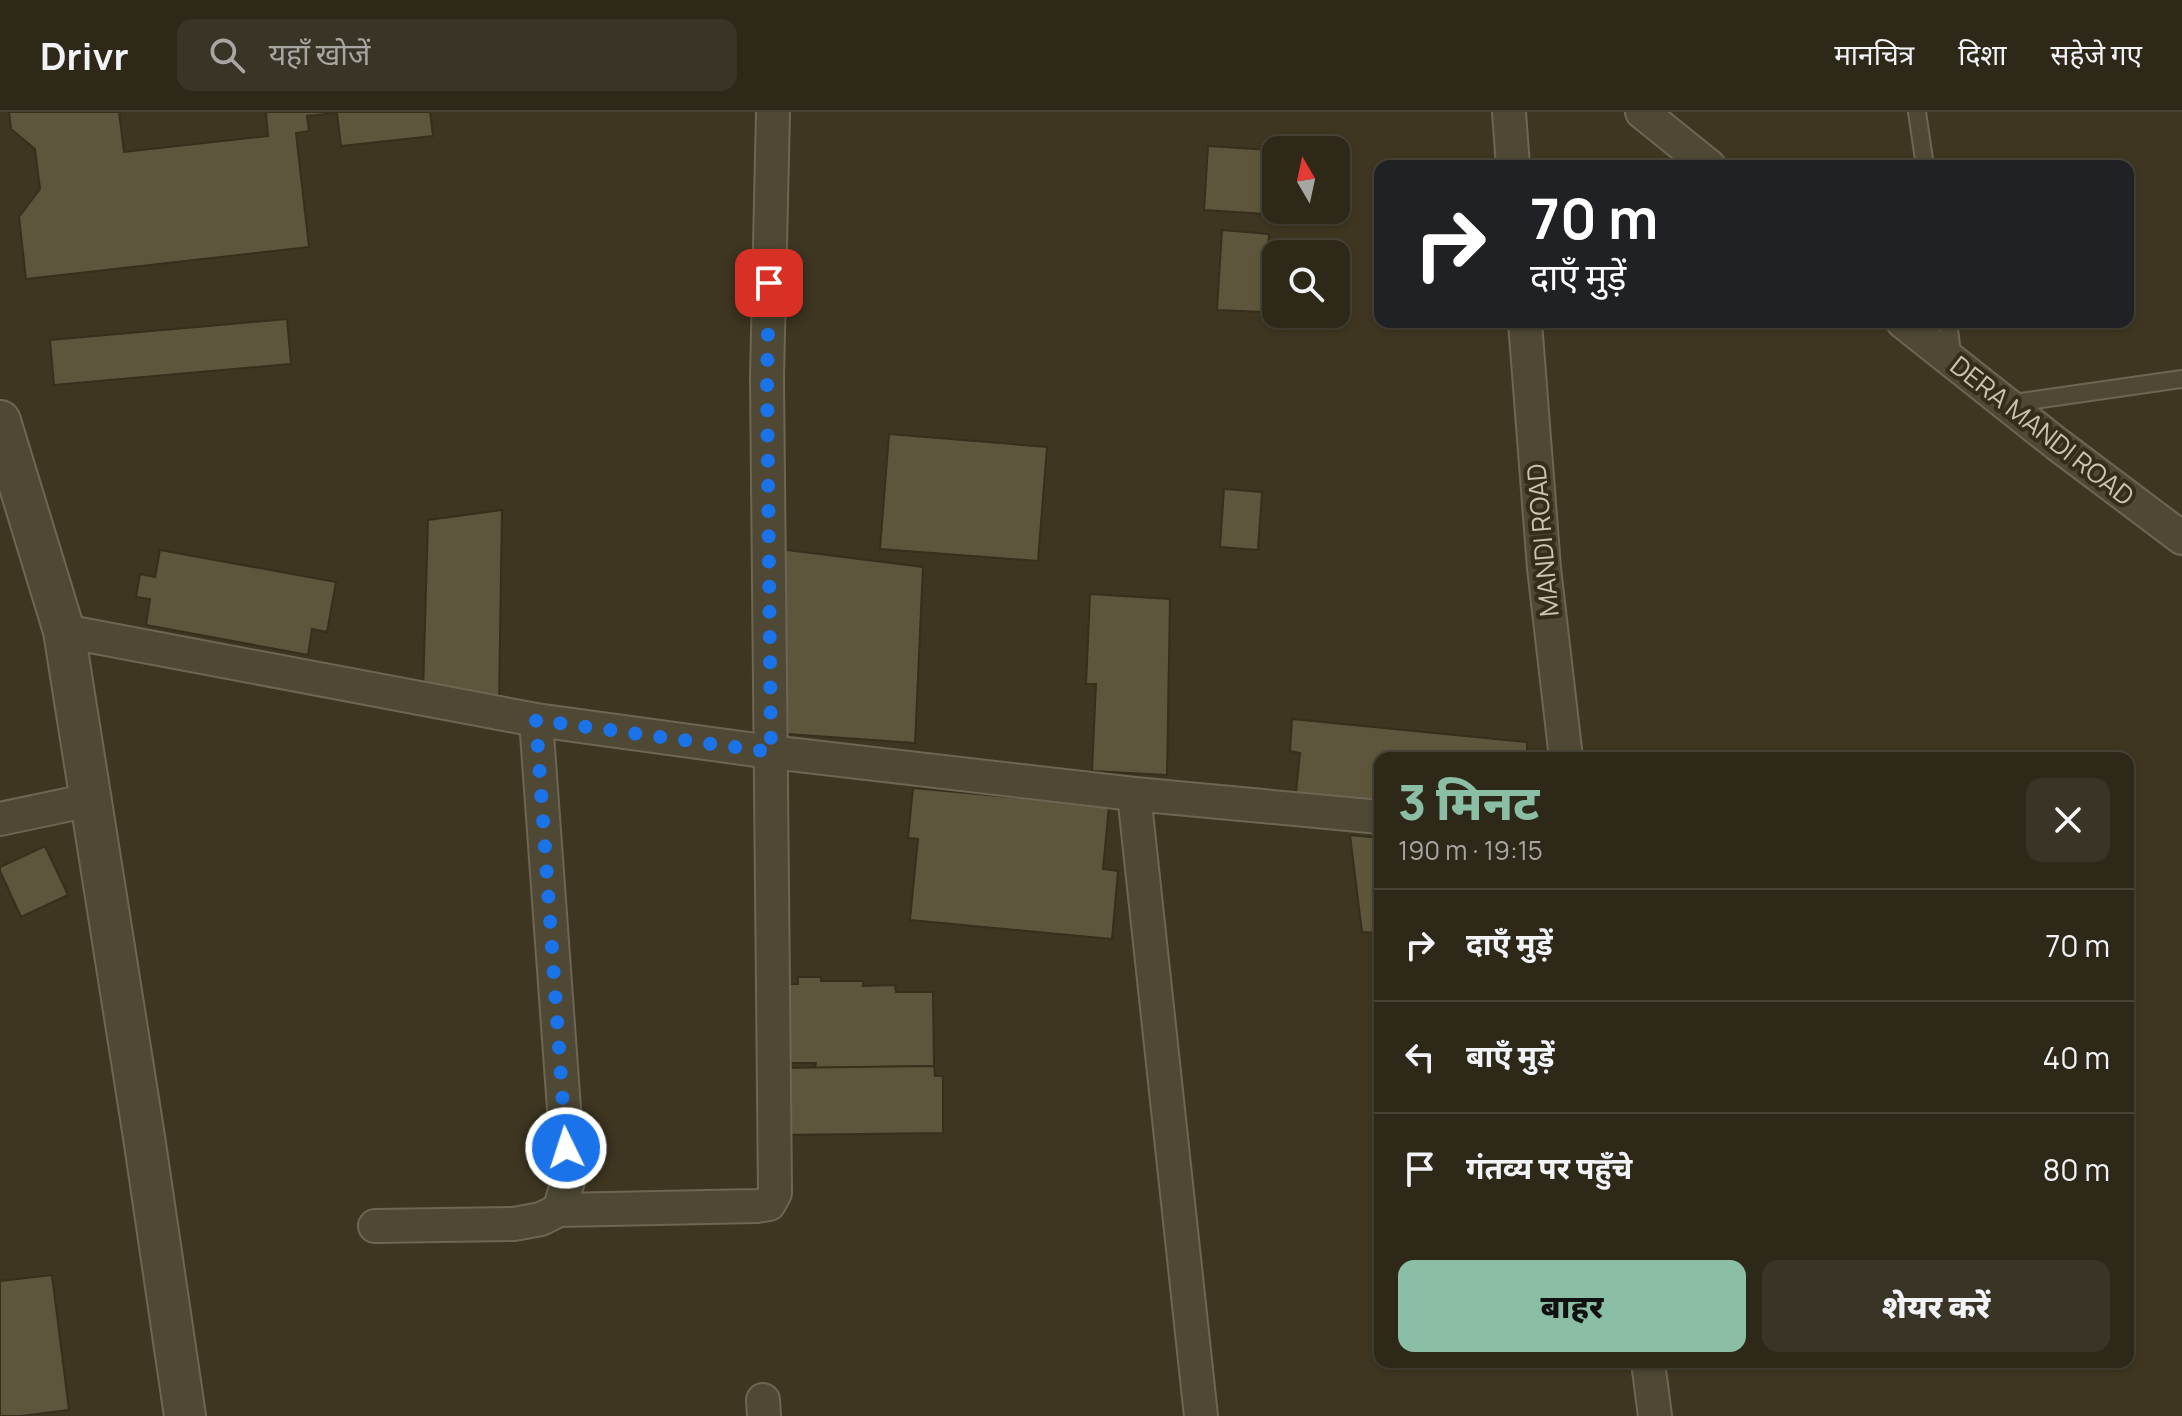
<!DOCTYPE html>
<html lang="hi">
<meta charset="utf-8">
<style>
body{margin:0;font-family:Manrope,"Noto Sans Devanagari",sans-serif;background:#3a3426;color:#f1f3f6;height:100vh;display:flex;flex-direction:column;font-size:30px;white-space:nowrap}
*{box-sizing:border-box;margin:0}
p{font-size:26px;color:#a7a6a2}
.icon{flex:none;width:44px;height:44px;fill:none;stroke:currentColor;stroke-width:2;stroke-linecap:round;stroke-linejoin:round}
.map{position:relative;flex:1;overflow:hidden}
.side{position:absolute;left:1374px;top:640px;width:760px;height:616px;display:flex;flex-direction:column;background:#2e2819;border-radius:16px;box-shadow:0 2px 6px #0004,0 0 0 2px #494438}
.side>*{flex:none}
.guide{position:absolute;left:1374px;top:48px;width:760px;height:168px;border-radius:16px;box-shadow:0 2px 6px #0004,0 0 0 2px #494438;background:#202124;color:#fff;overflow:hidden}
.needle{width:52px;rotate:351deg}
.buttons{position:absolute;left:1262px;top:24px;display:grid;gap:16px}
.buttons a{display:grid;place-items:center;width:88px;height:88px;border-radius:16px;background:#2e2819;box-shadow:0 2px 6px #0004,0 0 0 2px #494438;font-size:40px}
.pin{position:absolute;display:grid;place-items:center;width:68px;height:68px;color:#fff;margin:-34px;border-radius:16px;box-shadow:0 4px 12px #0006}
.me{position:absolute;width:88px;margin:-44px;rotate:356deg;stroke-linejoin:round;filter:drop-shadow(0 0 6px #0008)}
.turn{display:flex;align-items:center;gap:28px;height:168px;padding:0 24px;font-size:36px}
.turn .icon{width:104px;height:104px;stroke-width:2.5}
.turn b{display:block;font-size:56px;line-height:68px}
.round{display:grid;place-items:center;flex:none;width:84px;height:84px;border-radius:16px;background:#3a3426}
.head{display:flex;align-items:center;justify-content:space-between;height:136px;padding:0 24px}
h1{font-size:48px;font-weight:800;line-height:60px;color:#8abfa5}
.button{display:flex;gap:16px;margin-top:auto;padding:16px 24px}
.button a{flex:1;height:92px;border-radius:16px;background:#8abfa5;color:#111;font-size:32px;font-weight:800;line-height:92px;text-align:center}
.button a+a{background:#3a3426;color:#f1f3f6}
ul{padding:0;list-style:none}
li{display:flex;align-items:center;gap:24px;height:112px;padding:0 24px;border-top:2px solid #494438}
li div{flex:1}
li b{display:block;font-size:30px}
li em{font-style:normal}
header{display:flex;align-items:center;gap:48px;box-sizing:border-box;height:112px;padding:0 40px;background:#2e2819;border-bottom:2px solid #494438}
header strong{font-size:38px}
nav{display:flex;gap:44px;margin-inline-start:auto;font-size:28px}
.search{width:560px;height:72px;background:#3a3426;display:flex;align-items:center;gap:20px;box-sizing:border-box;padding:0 28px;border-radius:16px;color:#a7a6a2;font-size:30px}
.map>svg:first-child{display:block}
.building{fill:#5e563c;stroke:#352f1c;stroke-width:2}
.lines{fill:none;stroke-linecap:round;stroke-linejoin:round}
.service-casing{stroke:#6c6653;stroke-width:20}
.minor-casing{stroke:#6c6653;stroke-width:36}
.tertiary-casing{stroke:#6c6653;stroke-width:44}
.service{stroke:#4e4835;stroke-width:16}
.minor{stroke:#4e4835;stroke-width:32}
.tertiary{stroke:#4e4835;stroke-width:40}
.route{stroke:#1a73e8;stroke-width:14;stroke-dasharray:0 25.2}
.labels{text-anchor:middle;stroke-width:8;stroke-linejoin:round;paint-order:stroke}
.street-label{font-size:26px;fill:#cac4b1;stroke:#332d1a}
</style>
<header>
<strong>Drivr</strong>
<div class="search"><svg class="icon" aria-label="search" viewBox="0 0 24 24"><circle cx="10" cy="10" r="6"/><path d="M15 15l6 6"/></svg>यहाँ खोजें</div>
<nav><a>मानचित्र</a><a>दिशा</a><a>सहेजे गए</a></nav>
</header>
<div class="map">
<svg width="2182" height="1304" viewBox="0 0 2182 1304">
<rect width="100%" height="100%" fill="#3e3621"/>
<g class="building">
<path d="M9,0H119L124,40L268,24L266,0H430L433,24L341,34L337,1L307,4L309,19L296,21L309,135L26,167L19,105L40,77L35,37L11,17Z"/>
<path d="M1208,34L1270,38L1266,102L1204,98Z"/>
<path d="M1222,118L1269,122L1264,200L1217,198Z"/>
<path d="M287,207L291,252L54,273L50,228Z"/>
<path d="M889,322L1047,335L1038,449L880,437Z"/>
<path d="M1224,377L1262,380L1258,438L1220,435Z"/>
<path d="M502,398L499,593L423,581L428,408Z"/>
<path d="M779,437L923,455L915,631L773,621Z"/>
<path d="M160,438L336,470L327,520L312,517L308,543L146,513L150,487L136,485L140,462L155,465Z"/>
<path d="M1090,482L1170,487L1167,663L1092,659L1096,572H1086Z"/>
<path d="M1292,607L1527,630V646H1380V689L1296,681L1300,641L1290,639Z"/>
<path d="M913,676L1109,694L1103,757L1118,759L1112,827L910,808L918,727L908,726Z"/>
<path d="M1350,723L1380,726V821L1362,820Z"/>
<path d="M45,734L68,783L21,805L0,759V755Z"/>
<path d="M798,865H821V869H863V874L895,873L896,880H933L934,954L815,956L816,951H784L783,872H798Z"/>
<path d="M934,954L935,964H943V1021L778,1023V956Z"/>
<path d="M52,1163L69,1298L21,1304H0V1169Z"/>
</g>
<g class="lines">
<g class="service-casing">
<g id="service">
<path d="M1917,0L1925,54"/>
<path d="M1948,210L1953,248"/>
<path d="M2007,292L2182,267"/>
</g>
</g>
<g class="minor-casing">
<g id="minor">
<path d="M1509,0L1513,54"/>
<path d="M1642,0L1709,54"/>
<path d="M1525,210L1544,456L1566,646"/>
<path d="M1903,210L2057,332L2182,426"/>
<path d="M64,519L536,608L771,640L1134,682L1380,705"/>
<path d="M536,608L569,1066L559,1098"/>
<path d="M1134,682L1201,1304"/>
<path d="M0,707L90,688"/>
<path d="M375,1114L514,1112L541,1107L559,1098L757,1094L769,1092L775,1081L767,266L773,0"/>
<path d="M1648,1250L1655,1304"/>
<path d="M763,1288L764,1304"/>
</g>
</g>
<g class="tertiary-casing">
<path id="tertiary" d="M0,309L64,519L144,1025L185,1304"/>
</g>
<use href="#service" class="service"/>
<use href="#minor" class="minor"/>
<use href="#tertiary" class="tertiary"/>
</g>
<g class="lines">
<path class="route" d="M566,1036L536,608L771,640L767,266L769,171"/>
</g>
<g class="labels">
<g class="street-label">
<text transform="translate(2042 319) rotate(38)" y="9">DERA MANDI ROAD</text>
<text transform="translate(1543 428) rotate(-95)" y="9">MANDI ROAD</text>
</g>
</g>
</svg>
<div class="buttons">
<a><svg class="needle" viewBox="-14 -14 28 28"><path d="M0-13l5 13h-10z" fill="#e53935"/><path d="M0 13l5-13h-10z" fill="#a7a6a2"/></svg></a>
<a><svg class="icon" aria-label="search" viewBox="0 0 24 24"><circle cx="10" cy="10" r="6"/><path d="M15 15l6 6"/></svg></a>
</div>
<div class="pin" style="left:769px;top:171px;background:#d93025"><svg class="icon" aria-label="arrive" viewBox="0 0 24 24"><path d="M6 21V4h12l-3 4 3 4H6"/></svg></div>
<svg class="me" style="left:566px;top:1036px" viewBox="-20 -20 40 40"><circle r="17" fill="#1a73e8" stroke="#fff" stroke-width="3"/><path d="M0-11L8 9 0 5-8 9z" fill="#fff"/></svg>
<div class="guide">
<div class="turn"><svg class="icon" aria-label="right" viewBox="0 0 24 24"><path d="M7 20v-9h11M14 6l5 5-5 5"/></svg><div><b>70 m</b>दाएँ मुड़ें</div></div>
</div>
<section class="side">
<div class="head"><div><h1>3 मिनट</h1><p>190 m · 19:15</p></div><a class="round"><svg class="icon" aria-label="close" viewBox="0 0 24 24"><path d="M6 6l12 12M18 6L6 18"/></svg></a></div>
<ul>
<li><svg class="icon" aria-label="right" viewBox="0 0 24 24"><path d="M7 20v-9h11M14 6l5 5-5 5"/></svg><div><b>दाएँ मुड़ें</b></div><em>70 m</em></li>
<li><svg class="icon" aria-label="left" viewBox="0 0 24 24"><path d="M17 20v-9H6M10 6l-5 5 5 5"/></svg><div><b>बाएँ मुड़ें</b></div><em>40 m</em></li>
<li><svg class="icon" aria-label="arrive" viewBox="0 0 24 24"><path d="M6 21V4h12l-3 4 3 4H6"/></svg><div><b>गंतव्य पर पहुँचे</b></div><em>80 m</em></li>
</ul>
<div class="button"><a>बाहर</a><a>शेयर करें</a></div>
</section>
</div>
